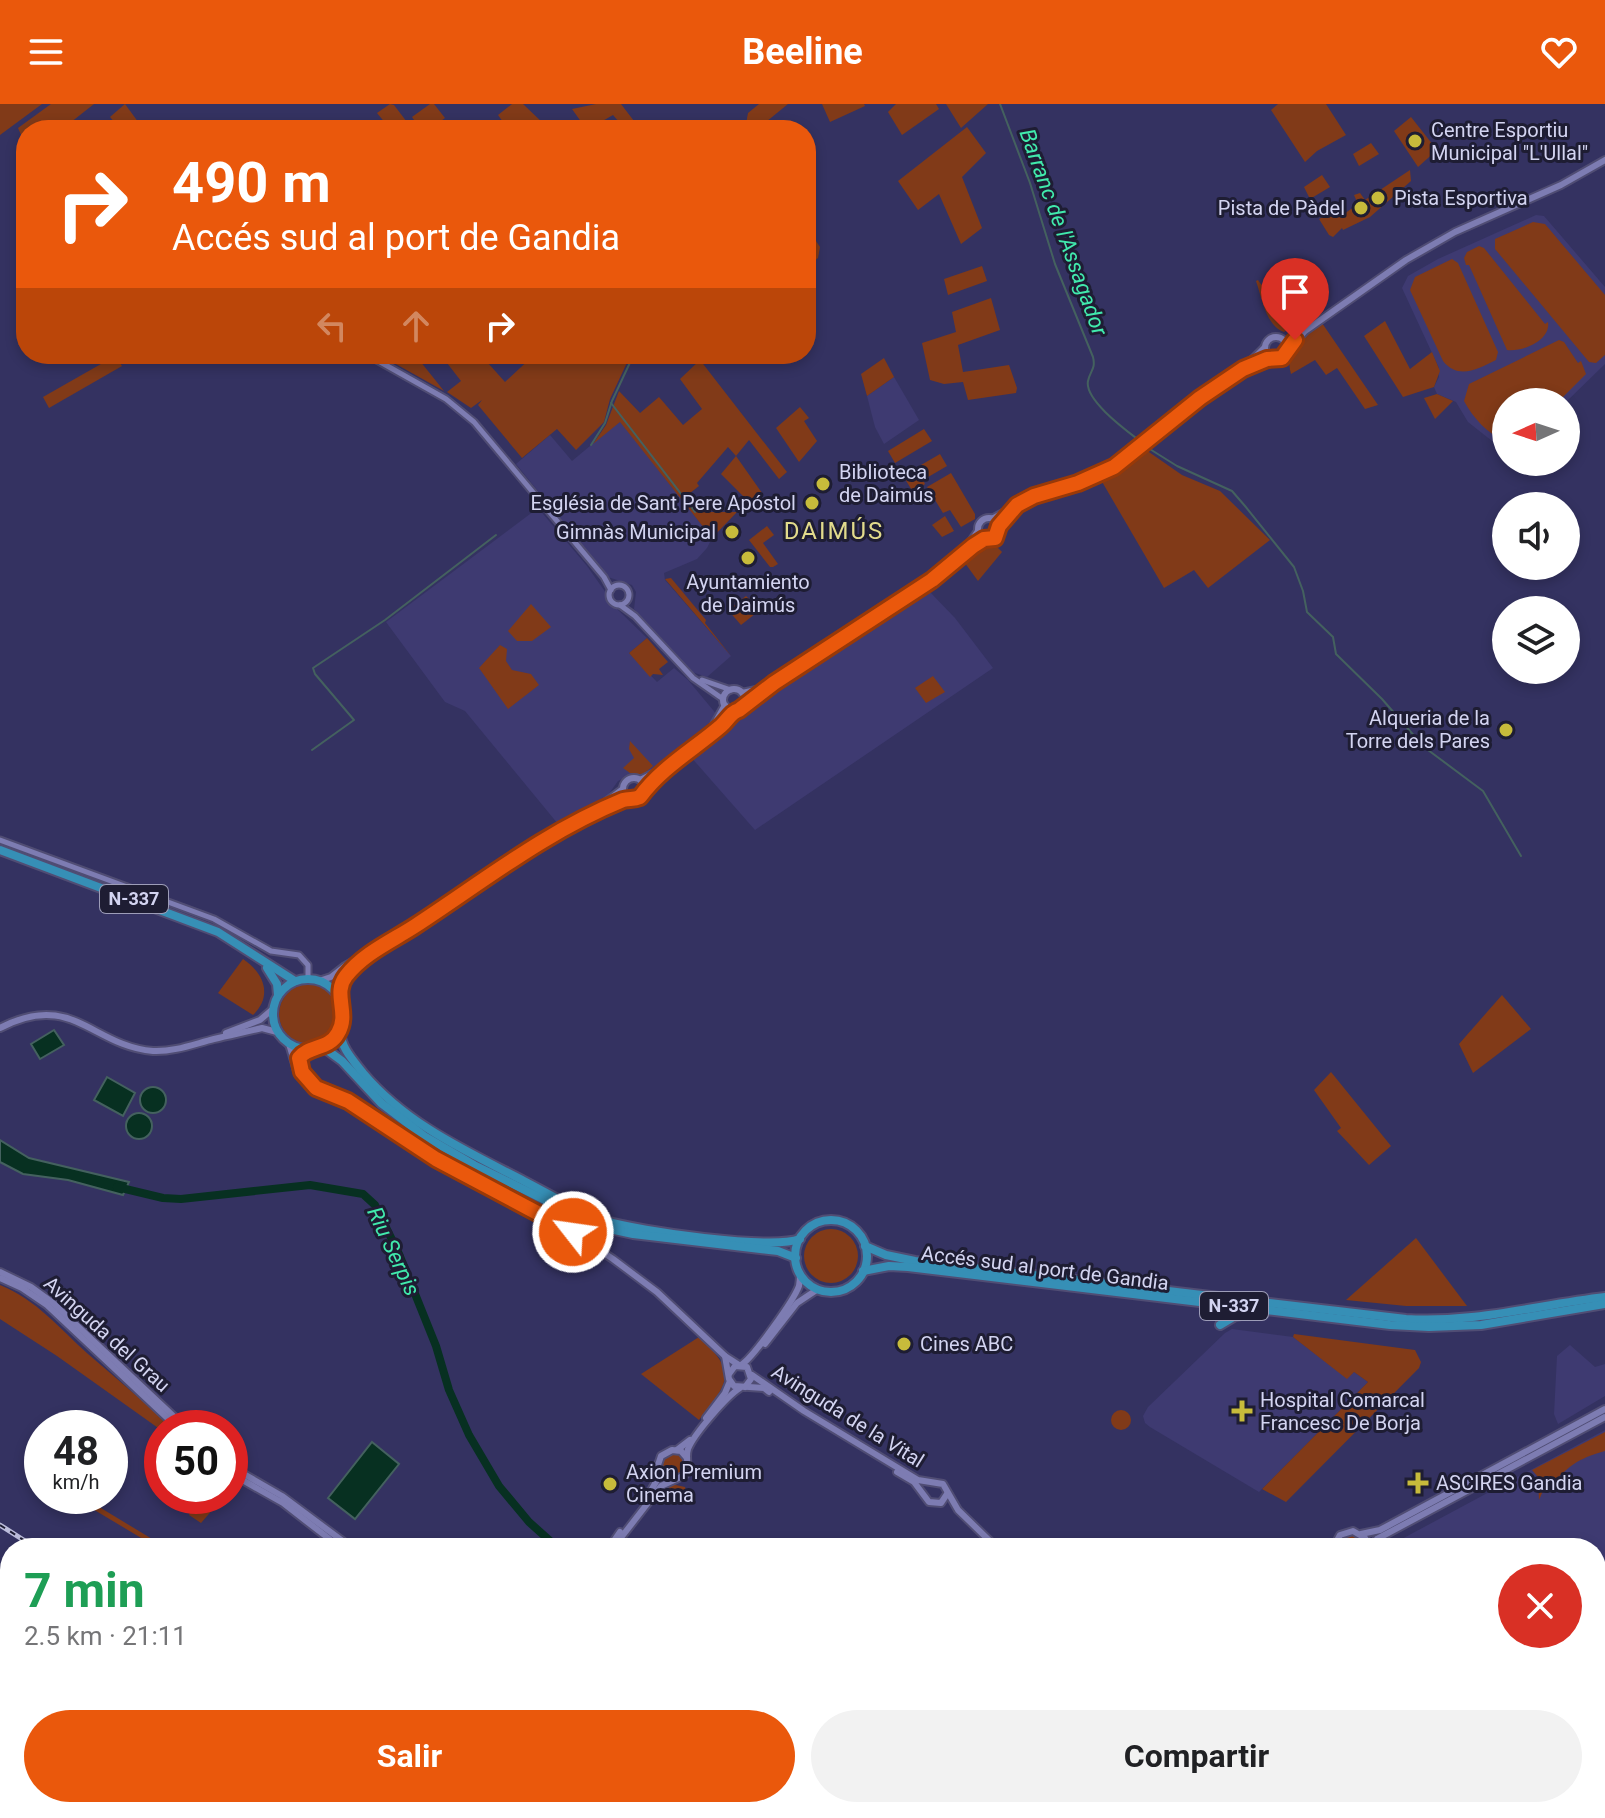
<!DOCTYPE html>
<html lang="es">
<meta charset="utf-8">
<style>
body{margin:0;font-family:Roboto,sans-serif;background:#f2f2f2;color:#202124;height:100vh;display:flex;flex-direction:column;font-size:30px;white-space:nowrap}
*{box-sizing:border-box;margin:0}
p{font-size:26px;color:#757577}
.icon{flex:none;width:44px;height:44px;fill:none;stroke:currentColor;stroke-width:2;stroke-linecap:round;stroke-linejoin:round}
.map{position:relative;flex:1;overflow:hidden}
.side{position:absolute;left:0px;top:1434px;width:1606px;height:280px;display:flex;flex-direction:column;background:#fff;border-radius:32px 32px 0 0;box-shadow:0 4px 12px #0003}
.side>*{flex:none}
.hud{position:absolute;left:16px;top:16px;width:800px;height:244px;border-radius:32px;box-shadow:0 4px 12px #0003;background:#ea580c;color:#fff;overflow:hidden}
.needle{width:52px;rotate:267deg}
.buttons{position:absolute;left:1492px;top:284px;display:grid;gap:16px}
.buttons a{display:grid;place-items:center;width:88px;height:88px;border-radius:50%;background:#fff;box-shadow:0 4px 12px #0003;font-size:40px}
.speed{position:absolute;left:24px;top:1306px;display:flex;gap:16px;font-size:40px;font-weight:700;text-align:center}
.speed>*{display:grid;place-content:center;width:104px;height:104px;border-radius:50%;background:#fff;box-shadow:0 4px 12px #0003;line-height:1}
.speed small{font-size:20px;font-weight:400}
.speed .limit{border:12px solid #d22;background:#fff;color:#111}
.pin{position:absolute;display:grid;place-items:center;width:68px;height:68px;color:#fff;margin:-82px -34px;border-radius:50% 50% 50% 0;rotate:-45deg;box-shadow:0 0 8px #0007}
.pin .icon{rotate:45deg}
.me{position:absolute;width:88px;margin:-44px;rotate:300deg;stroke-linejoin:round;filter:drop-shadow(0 0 6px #0008)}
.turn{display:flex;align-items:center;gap:28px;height:168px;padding:0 24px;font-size:36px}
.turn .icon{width:104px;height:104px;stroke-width:2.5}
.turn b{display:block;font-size:56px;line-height:68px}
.lanes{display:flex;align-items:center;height:76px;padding:0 24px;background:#0003;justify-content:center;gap:40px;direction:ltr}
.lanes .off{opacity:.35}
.round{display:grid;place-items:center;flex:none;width:84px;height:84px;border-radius:42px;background:#f2f2f2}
.head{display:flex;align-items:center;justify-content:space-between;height:136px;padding:0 24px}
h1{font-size:48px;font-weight:700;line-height:60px;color:#1e9e55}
.cta{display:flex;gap:16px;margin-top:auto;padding:16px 24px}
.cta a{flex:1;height:92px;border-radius:48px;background:#ea580c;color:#fff;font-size:32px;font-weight:700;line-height:92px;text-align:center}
.cta a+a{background:#f2f2f2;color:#202124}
header{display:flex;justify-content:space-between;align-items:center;height:104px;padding:0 24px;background:#ea580c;color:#fff;font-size:36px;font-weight:700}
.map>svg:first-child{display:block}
.built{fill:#3e3a71}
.green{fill:#813a18}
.water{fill:#073021;stroke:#44615f;stroke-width:2}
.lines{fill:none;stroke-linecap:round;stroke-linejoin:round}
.stream{stroke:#44615f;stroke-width:2}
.river{stroke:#073021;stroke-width:8}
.tertiary-casing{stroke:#504d74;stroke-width:9}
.secondary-casing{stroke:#504d74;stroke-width:10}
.trunk-casing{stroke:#504d74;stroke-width:12}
.tertiary{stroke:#7d7cb2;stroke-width:5}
.secondary{stroke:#7d7cb2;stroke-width:6}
.trunk{stroke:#368fb6;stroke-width:8}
.rail-casing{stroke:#bcbddc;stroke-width:5}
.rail{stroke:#1e1d33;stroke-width:2;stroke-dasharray:6;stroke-linecap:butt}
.route-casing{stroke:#983908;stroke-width:20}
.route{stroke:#ea580c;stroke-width:14}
.poi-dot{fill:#c7bb3b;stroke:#1e1d33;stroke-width:3}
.labels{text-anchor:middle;stroke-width:6;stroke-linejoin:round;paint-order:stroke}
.shield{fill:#1e1d33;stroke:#9d9db8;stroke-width:2}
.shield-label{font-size:18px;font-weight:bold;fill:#d3d4f1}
.poi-label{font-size:20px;fill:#d3d4f1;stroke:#1e1d33;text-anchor:start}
.street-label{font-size:20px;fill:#d3d4f1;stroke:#1e1d33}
.water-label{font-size:22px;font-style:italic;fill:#41eaad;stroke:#1e1d33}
.quarter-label{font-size:24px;letter-spacing:2px;fill:#e2db8c;stroke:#1e1d33}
</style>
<header><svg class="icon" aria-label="menu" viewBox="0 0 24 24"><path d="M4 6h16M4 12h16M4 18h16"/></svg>Beeline<svg class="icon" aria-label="heart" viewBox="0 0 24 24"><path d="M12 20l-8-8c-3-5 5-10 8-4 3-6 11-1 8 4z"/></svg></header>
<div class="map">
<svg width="1605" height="1714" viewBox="0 0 1605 1714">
<rect width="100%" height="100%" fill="#343261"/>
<g class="built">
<path d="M1536,111L1544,112L1605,183V260L1566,298H1506V348L1468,318L1456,298L1437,290L1434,283L1439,273V264L1402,184L1408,172L1438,155Z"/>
<path d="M894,273L919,316L884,340L875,323L867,292Z"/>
<path d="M620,317L712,434L707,444L697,455L664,469L665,476L731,552L707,573L692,568L676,555L634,505L636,488L632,481L608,473L516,360L550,331L572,357Z"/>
<path d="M538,404L587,462L618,506L647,534L629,549L657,578L674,564L688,576L718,612L645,671H630L618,677L608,691L558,720L465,607L445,598L386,518Z"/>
<path d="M929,487L955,514L993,564L755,726L690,652L756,595Z"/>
<path d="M1232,1225L1293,1233L1347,1274L1354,1268L1368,1278L1259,1388L1150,1323L1145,1319L1143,1312L1148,1303L1225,1229Z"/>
<path d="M1570,1241L1595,1263L1605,1260V1292L1558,1320L1554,1310L1557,1252Z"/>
<path d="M1605,1326V1714H1595L1567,1704H1596V1444H1385Z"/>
</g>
<g class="green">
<path d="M0,0H42L0,31Z"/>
<path d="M51,0H94L61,26H26V42L18,24Z"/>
<path d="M125,0L144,26H121L110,13Z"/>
<path d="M390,0L394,1L413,26H391L377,9Z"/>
<path d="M430,0H434L445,14L428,26H421L412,13Z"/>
<path d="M512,0H523L544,20V24L520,26L516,21L508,25L498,11Z"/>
<path d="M596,0H621L637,21L626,26L613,11L587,26L572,5Z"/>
<path d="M759,0H788L756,26H750L746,20L748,9Z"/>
<path d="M822,0H864L865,2L830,18Z"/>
<path d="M896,0H936L939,5L902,31L888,8Z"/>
<path d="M946,0H988L961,24Z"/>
<path d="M1278,0H1326L1346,31L1317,47L1305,58L1271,6Z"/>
<path d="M1411,13L1437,46L1418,63L1394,27Z"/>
<path d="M967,23L986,49L962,73L982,124L961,140L939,90L918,106L898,77Z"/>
<path d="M1371,39L1379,50L1359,62L1353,50Z"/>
<path d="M1410,66L1411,77L1370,113L1343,126L1342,124L1333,133L1329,131L1319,115L1332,108L1338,102L1344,110L1358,100L1354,91L1360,89L1365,96Z"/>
<path d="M1322,71L1330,83L1310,95L1304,83Z"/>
<path d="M1533,118L1545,120L1605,191V251L1596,259L1589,258L1495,145V135Z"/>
<path d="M806,122L820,143L818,154L806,164Z"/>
<path d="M1479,142L1484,144L1545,220L1548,218C1551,236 1523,248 1507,246L1469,161H1466L1464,154L1467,148Z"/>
<path d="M1452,155L1458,159L1498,248L1496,256C1478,265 1458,276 1443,257L1410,186L1415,173Z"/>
<path d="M982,162L987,177L948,191L944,175Z"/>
<path d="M1258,176L1260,179L1299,219L1284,228C1266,222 1262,194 1256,177Z"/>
<path d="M991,194L1000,226L958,241L963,268L1009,261L1017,284L1016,289L968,296L963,278L944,280L930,276L922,239L956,228L952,208Z"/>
<path d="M1385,217L1410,265L1432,248L1440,267L1434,283L1403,293L1364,232Z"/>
<path d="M1322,219L1378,301L1365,305L1337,264L1326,271L1315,256L1291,270C1284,244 1304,233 1322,219Z"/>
<path d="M1559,236L1564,238L1578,259L1581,257L1586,270L1558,298H1506V338C1488,330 1473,314 1464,297L1469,280Z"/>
<path d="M378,250H428L420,257L444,287Z"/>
<path d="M440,250H497L488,259L505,278L535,250H631L610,295L604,318L576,346L557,325L522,354L478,301L482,296L471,304L447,288L461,277Z"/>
<path d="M115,252L122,262L49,304L43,293Z"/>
<path d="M884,254L894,273L867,292L861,270Z"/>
<path d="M700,256L787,368L779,375L749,336L736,352L762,389L750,399L721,370L736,352L728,343L697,379L699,382L685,393L697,408H737L712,434L620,318L593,340L606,321L619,287L640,309L659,293L683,321L702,305L680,275Z"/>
<path d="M1437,290L1453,297L1435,315L1424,294Z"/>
<path d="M800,303L809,314L804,317L817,337L799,358L776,324Z"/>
<path d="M924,325L932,337L895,359L888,347Z"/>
<path d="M1146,346L1182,371L1220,387L1270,436L1208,484L1194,466L1164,484L1101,376L1115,371Z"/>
<path d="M940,350L947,362L923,376L925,380L913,388L905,375L922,365L921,361Z"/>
<path d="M951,369L975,410V415L961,423L950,406L943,409L927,383Z"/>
<path d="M945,412L954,427L942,433L932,421Z"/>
<path d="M767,422L774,431L763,439L778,460L773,463H770L749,436Z"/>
<path d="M983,439H993L1002,448L978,477L962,455Z"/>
<path d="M671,474L706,516L705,519L731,552L665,475Z"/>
<path d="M746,492L760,506L741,521L728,506Z"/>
<path d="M531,500L551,523L532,537H517L508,527Z"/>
<path d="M647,534L668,558L659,565L663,571L653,570L650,573L629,549Z"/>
<path d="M500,541L507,545L506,557L512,566L531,570L539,581L508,605L479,564Z"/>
<path d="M933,572L945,588L926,599L915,584Z"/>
<path d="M630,637L653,662L642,671L630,669L623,664L634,654L629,645Z"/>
<path d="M243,855C264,869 273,892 253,911L218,889Z"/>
<circle cx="309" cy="910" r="30"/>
<path d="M1502,891L1531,925L1473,969L1459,940Z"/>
<path d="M1331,968L1391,1042L1369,1061L1337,1027L1341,1024L1314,986Z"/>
<circle cx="831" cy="1152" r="27"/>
<path d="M1416,1134L1467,1202H1406L1346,1196Z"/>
<path d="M0,1181C37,1196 59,1224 88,1250C117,1275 145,1299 174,1324L161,1326L57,1252L0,1215Z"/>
<path d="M1294,1230L1415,1246L1421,1258L1419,1264L1286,1398L1262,1385L1368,1278L1354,1268L1347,1275L1293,1233Z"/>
<path d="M699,1233C738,1269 729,1278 699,1316L641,1270Z"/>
<circle cx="1121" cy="1316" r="10"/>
<path d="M1605,1328V1347C1576,1355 1570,1362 1549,1382H1545L1539,1396L1538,1373L1532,1366Z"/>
<circle cx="673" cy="1361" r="12"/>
<path d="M671,1380L685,1383L687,1390L660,1395L657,1393L663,1385Z"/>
<path d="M71,1392H81L167,1444H158Z"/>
<path d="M196,1392H221V1396L201,1419L189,1411Z"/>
<path d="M1353,1431L1362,1435L1366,1444H1337L1343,1433Z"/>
<path d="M406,1704H444L441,1714H403Z"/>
<path d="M551,1704H600L618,1714H577Z"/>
<path d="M1074,1704H1288L1282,1713L1287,1714H1080Z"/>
</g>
<g class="water">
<path d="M54,926L64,941L40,955L31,940Z"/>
<path d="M107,973L135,989L123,1012L94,996Z"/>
<circle cx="153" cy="996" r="13"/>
<circle cx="139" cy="1022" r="13"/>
<path d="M0,1036L29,1054L129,1078L123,1091L68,1076L23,1070L0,1058Z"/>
<path d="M372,1338L399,1360L355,1415L328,1394Z"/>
</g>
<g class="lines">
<g class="stream">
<path d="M1000,0L1030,79L1055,160L1093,253C1096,265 1090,267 1088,277C1084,296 1127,327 1140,337"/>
<path d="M611,299L695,408"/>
<path d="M591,341L605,319L612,297L634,250"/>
<path d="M1145,342L1177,362L1232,387L1245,402L1294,463L1303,487L1307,508L1333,533L1336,550L1382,595L1424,643L1483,687L1521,752"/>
<path d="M312,646L354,616L315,570L313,564L385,516L496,431"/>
</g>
<g class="river">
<path d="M117,1083L163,1094L181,1095L310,1081L363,1090L375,1101L399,1150L436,1242L449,1286L469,1331L499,1382L529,1418L558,1444"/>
<path d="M1044,1704L1050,1714"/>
</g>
<g class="tertiary-casing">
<g id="tertiary">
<path d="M366,250L446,295L474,318L604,473L611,486"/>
<circle cx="619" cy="491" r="10"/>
<path d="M620,501L635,512L693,574L723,595"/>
<path d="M702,576L731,586"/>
<path d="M0,736L214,815L271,847L299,851L308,861V875"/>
<path d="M859,1704L878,1714"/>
<path d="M1002,1714L1012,1704"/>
<path d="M1461,1714L1463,1704"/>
</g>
</g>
<g class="secondary-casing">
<g id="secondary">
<circle cx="1276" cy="244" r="11"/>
<path d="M1287,247L1305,227L1406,156L1455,128L1561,81L1605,56"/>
<path d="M1250,261L1273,255"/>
<circle cx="989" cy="425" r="11"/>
<path d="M992,415L1034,392L1078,379L1114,363L1200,294L1243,265L1265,243"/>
<path d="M965,446L978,427"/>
<circle cx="734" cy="596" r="11"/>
<path d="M742,589L761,585L774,579L932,476L984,435"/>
<path d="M745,600L765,586"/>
<path d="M710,628L725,601"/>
<circle cx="634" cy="685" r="11"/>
<path d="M640,676L661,666"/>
<path d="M644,685L665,665L719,624L734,607"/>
<path d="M598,704L623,685"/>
<path d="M319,877L331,873L345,862L415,822L532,742L628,694"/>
<path d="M339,892L345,873L366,854"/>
<path d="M0,924C72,886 92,942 153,947C174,948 194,940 214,935C230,931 246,928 262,924L277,928"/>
<path d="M226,929L260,916L274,904"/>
<path d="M289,940L298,970"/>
<path d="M306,946L299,959L306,975L316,984L348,997L436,1055L559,1119L613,1155L657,1188L725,1252L739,1261"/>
<path d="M0,1168L31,1183L53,1199L186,1324"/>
<path d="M0,1174L22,1184L47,1201L178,1324"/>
<path d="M765,1240L797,1199L818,1185"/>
<path d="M725,1252L729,1275L734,1282L764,1284L769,1288"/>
<path d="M741,1261C753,1254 794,1196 799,1182C800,1177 800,1174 800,1169"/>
<path d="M729,1270L735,1262L747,1263L751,1275L745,1283"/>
<path d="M752,1271L804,1307L918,1376L943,1380L958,1406L997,1444"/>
<path d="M706,1314L725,1289L730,1277"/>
<path d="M677,1346L690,1336"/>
<path d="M230,1362L282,1392L352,1444"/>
<path d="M897,1368L914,1378L929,1398L941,1399L947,1390"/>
<path d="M230,1369L283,1399L341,1444"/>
<path d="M673,1376L661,1369L658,1361L661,1352L672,1346L681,1347L687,1354"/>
<path d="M649,1390L661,1369"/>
<path d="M1361,1430L1380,1426L1605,1305"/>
<path d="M609,1444L620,1428"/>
<path d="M613,1444L661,1382L685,1371C690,1361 685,1354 688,1345C694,1330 727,1292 740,1284"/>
<path d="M1333,1444L1340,1431L1353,1427L1365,1434L1370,1444"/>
<path d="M1370,1444L1377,1435L1605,1313"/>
<path d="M1555,1704L1583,1714"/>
<path d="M446,1714L449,1704"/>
</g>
</g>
<g class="trunk-casing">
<g id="trunk">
<path d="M0,746L218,828L295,877"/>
<path d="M267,864L277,880L278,891"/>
<circle cx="308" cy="910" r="35"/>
<path d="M340,927C341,944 353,956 363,969C406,1020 466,1047 524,1077C551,1091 577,1107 606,1117C639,1127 770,1146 800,1135"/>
<path d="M319,944L327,946L342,957L381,999L424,1032L474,1061L579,1113L605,1124L633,1130L778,1147L796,1154"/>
<circle cx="831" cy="1152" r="36"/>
<path d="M865,1142L886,1151L915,1157L1406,1215C1478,1219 1536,1201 1605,1193"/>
<path d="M863,1167L889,1162L908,1163L1390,1221L1429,1223L1481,1221L1605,1200"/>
<path d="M1220,1221L1235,1212L1253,1209"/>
</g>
</g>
<use href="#tertiary" class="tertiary"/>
<use href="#secondary" class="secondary"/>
<use href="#trunk" class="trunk"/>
<g class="rail-casing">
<g id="rail">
<path d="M0,1421L36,1444"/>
<path d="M225,1714V1704"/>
</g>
</g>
<use href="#rail" class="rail"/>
</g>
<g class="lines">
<g class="route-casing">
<path id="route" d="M573,1128L436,1055L348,997L316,984L302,968L299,954C309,941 329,946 338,929C350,909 332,890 346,872C364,849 392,837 415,822C484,777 545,728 623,696C630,694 633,696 640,693C661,664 693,646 721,622C728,616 731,608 739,606L774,579L932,476L973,442L984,435L995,434L999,422L1017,401L1034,392L1078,379L1114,363L1200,294L1243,265L1267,255L1282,254L1295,236"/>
</g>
<use href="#route" class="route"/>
</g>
<g class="poi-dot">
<circle cx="1415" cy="37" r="8"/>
<circle cx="1378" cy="94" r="8"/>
<circle cx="1361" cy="104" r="8"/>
<circle cx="823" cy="380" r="8"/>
<circle cx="812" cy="399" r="8"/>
<circle cx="732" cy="428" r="8"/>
<circle cx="748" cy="454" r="8"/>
<circle cx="1506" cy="626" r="8"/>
<circle cx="904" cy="1240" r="8"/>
<path d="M1238 1295h8v8h8v8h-8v8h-8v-8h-8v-8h8z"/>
<path d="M1414 1367h8v8h8v8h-8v8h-8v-8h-8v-8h8z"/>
<circle cx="610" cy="1380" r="8"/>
</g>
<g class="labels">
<g class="shield">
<rect x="100" y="781" width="68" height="28" rx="6"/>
<rect x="1200" y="1188" width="68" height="28" rx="6"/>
</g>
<g class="shield-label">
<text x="134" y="801">N-337</text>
<text x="1234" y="1208">N-337</text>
</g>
<g class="poi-label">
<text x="1431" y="33">Centre Esportiu<tspan x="1431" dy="23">Municipal "L'Ullal"</tspan></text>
<text x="1394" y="101">Pista Esportiva</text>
<text x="1345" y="111" text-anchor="end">Pista de Pàdel</text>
<text x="839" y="375">Biblioteca<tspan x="839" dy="23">de Daimús</tspan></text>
<text x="796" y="406" text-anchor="end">Església de Sant Pere Apóstol</text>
<text x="716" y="435" text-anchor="end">Gimnàs Municipal</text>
<text x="748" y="485" text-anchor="middle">Ayuntamiento<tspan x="748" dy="23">de Daimús</tspan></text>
<text x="1490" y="621" text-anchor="end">Alqueria de la<tspan x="1490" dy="23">Torre dels Pares</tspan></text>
<text x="920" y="1247">Cines ABC</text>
<text x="1260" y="1303">Hospital Comarcal<tspan x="1260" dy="23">Francesc De Borja</tspan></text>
<text x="626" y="1375">Axion Premium<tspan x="626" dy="23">Cinema</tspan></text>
<text x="1436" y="1386">ASCIRES Gandia</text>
</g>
<g class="street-label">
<text transform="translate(1045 1164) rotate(7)" y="7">Accés sud al port de Gandia</text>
<text transform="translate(107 1230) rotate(42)" y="7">Avinguda del Grau</text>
<text transform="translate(848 1312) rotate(32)" y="7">Avinguda de la Vital</text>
</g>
<g class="water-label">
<text transform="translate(1064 128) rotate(70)" y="8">Barranc de l'Assagador</text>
<text transform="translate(394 1147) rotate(65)" y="8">Riu Serpis</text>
</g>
<g class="quarter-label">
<text x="834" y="435">DAIMÚS</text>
</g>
</g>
</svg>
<div class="buttons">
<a><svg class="needle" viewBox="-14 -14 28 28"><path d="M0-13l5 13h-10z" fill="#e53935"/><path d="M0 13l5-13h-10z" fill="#757577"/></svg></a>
<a><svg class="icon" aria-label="sound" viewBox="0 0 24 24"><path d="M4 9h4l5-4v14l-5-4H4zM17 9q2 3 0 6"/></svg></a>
<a><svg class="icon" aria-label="layers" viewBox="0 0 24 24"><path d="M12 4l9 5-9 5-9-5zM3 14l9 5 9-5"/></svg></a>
</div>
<div class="speed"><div>48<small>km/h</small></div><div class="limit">50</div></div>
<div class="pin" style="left:1295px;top:236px;background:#d93025"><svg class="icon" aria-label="arrive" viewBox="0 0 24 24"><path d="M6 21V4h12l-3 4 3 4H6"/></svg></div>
<svg class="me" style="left:573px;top:1128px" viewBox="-20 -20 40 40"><circle r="17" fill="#ea580c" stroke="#fff" stroke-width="3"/><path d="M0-11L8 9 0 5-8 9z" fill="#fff"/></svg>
<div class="hud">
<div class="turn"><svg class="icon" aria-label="right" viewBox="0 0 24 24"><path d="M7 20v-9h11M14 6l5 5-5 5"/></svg><div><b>490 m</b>Accés sud al port de Gandia</div></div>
<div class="lanes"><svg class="icon off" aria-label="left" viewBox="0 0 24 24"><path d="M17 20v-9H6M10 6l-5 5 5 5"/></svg><svg class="icon off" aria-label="ahead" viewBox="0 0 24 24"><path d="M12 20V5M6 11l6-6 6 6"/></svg><svg class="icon" aria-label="right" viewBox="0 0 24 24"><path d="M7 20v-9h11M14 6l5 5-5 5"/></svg></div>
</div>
<section class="side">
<div class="head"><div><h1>7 min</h1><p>2.5 km · 21:11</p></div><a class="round" style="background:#d93025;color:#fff"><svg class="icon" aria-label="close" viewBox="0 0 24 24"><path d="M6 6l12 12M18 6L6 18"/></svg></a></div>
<div class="cta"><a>Salir</a><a>Compartir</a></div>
</section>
</div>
